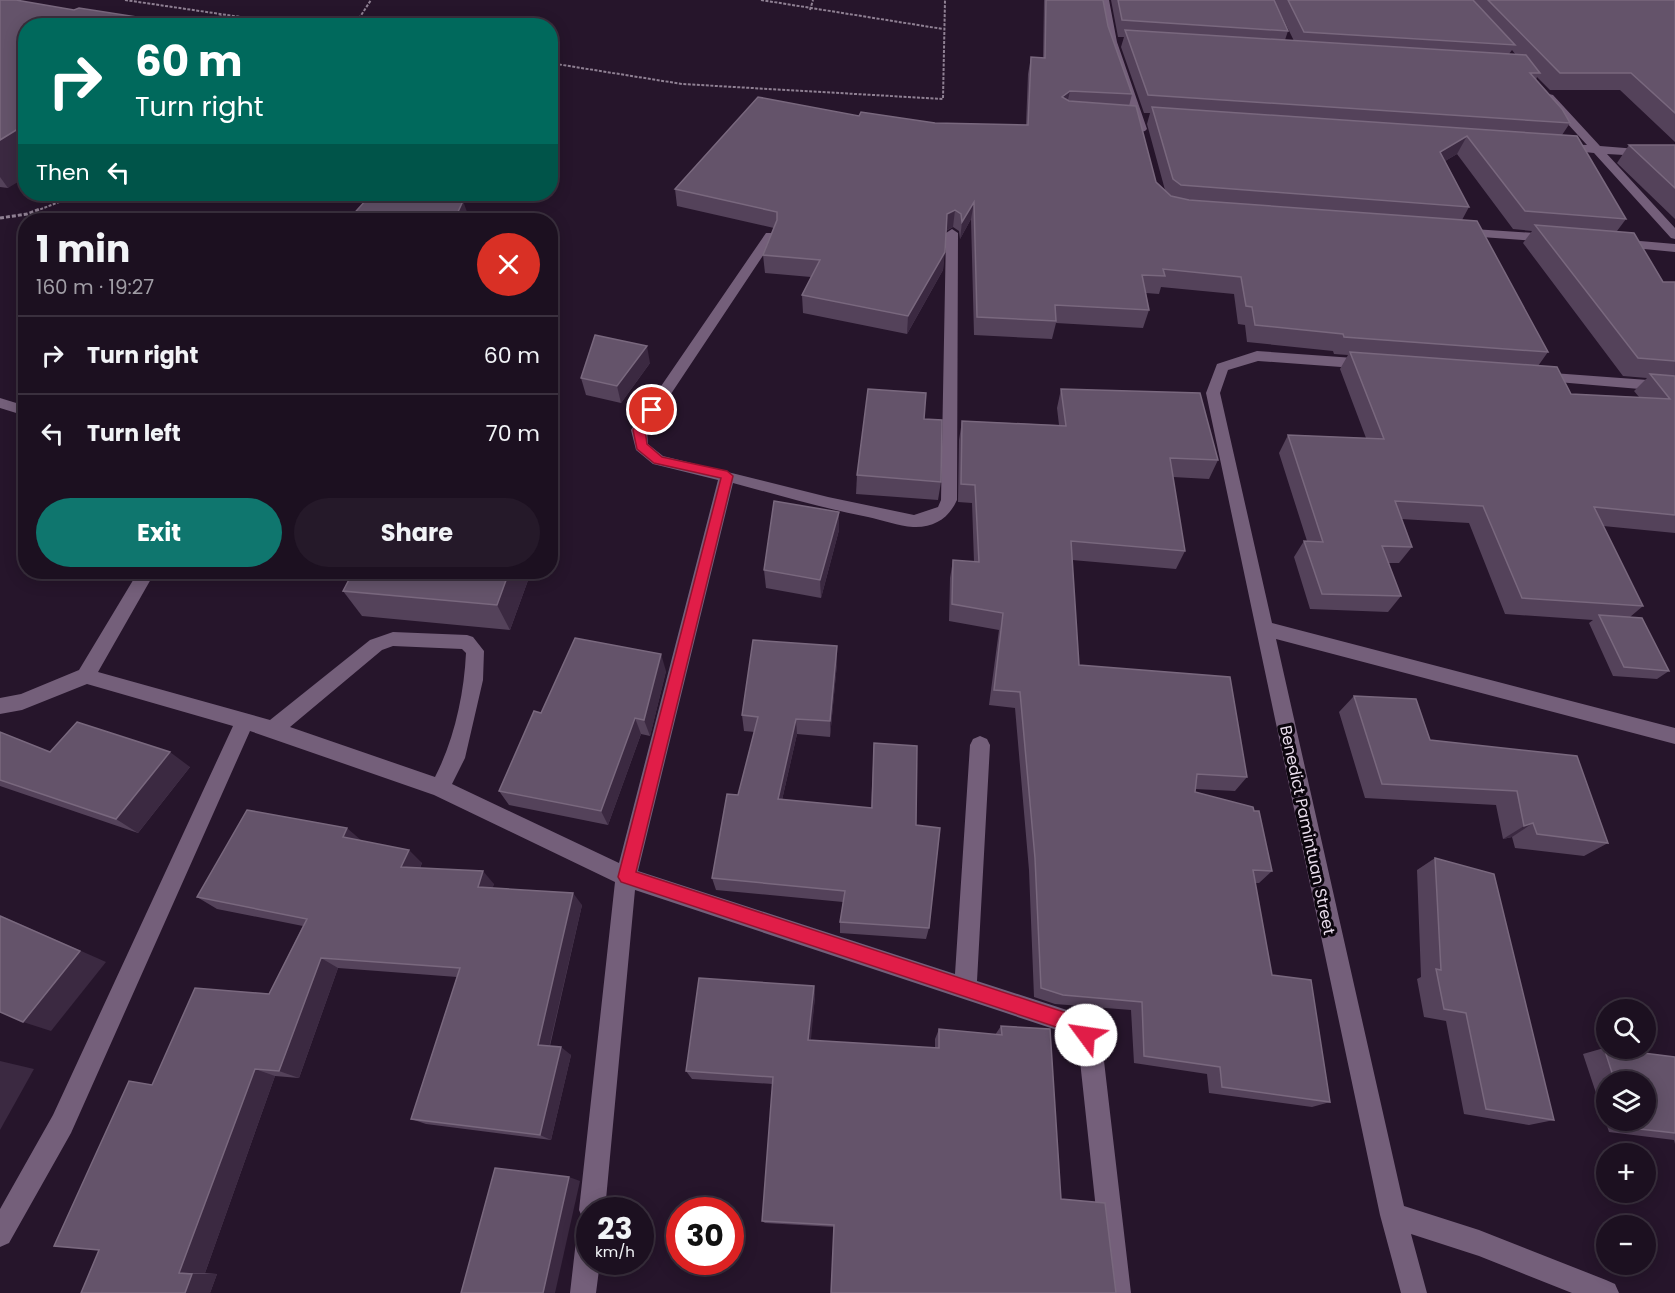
<!DOCTYPE html>
<meta charset="utf-8">
<style>
body{margin:0;font-family:Poppins,sans-serif;background:#251929;color:#f1f3f6;height:100vh;display:flex;flex-direction:column;font-size:22px;white-space:nowrap}
*{box-sizing:border-box;margin:0}
p{font-size:20px;color:#a09da5}
.icon{flex:none;width:33px;height:33px;fill:none;stroke:currentColor;stroke-width:2;stroke-linecap:round;stroke-linejoin:round}
.map{position:relative;flex:1;overflow:hidden}
.details{position:absolute;left:18px;top:213px;width:540px;height:366px;display:flex;flex-direction:column;background:#1c1020;border-radius:24px;box-shadow:0 3px 15px #0003,0 0 0 2px #3a303e}
.details>*{flex:none}
.banner{position:absolute;left:18px;top:18px;width:540px;height:183px;border-radius:24px;box-shadow:0 3px 15px #0003,0 0 0 2px #3a303e;background:#00695c;color:#fff;overflow:hidden}
.controls{position:absolute;left:1596px;top:999px;display:grid;gap:12px}
.controls a{display:grid;place-items:center;width:60px;height:60px;border-radius:50%;background:#1c1020;box-shadow:0 3px 15px #0003,0 0 0 2px #3a303e;font-size:30px}
.speed{position:absolute;left:576px;top:1197px;display:flex;gap:12px;font-size:30px;font-weight:700;text-align:center}
.speed>*{display:grid;place-content:center;width:78px;height:78px;border-radius:50%;background:#1c1020;box-shadow:0 3px 15px #0003,0 0 0 2px #3a303e;line-height:1}
.speed small{font-size:15px;font-weight:400}
.speed .limit{border:9px solid #d22;background:#fff;color:#111}
.pin{position:absolute;display:grid;place-items:center;width:51px;height:51px;color:#fff;margin:-26px;border:3px solid #fff;border-radius:50%;box-shadow:0 2px 6px #0007}
.me{position:absolute;width:66px;margin:-33px;rotate:301deg;stroke-linejoin:round;filter:drop-shadow(0 0 4px #0008)}
.turn{display:flex;align-items:center;gap:21px;height:126px;padding:0 18px;font-size:27px}
.turn .icon{width:78px;height:78px;stroke-width:2.5}
.turn b{display:block;font-size:42px;line-height:51px}
.then{display:flex;align-items:center;height:57px;padding:0 18px;background:#0003;gap:12px;font-size:22px}
.round{display:grid;place-items:center;flex:none;width:63px;height:63px;border-radius:32px;background:#251929}
.headline{display:flex;align-items:center;justify-content:space-between;height:102px;padding:0 18px}
h1{font-size:36px;font-weight:700;line-height:45px}
.cta{display:flex;gap:12px;margin-top:auto;padding:12px 18px}
.cta a{flex:1;height:69px;border-radius:36px;background:#0f766e;color:#fff;font-size:24px;font-weight:700;line-height:69px;text-align:center}
.cta a+a{background:#251929;color:#f1f3f6}
ul{padding:0;list-style:none}
li{display:flex;align-items:center;gap:18px;height:78px;padding:0 18px;border-top:2px solid #3a303e}
li div{flex:1}
li b{display:block;font-size:22px}
li em{font-style:normal}
.map>svg:first-child{display:block}
.lines{fill:none;stroke-linecap:round;stroke-linejoin:round}
.path-far1{stroke:#8f8093;stroke-width:2;stroke-dasharray:3 1.5;stroke-linecap:butt}
.path{stroke:#8f8093;stroke-width:3;stroke-dasharray:4 2;stroke-linecap:butt}
.minor{fill:#745f7a;fill-rule:evenodd}
.wall{fill:#54425a;fill-rule:evenodd}
.shaded-wall{fill:#3b2941}
.building{fill:#64536a;stroke:#79687e;stroke-width:1.5}
.route{fill:#e11d48;stroke:#92132f;stroke-width:1.5}
.labels{text-anchor:middle;stroke-width:6;stroke-linejoin:round;paint-order:stroke}
.street-label{font-size:16px;fill:#eadeed;stroke:#0b050d}
</style>
<div class="map">
<svg width="1675" height="1293" viewBox="0 0 1675 1293">
<rect width="100%" height="100%" fill="#26152b"/>
<g class="lines">
<g class="path-far1">
<path d="M125,0L302,26"/>
<path d="M761,0L943,29"/>
<path d="M810,10L813,0"/>
<path d="M161,26L223,16"/>
<path d="M354,26L371,0"/>
<path d="M550,63L682,84L943,99L945,0"/>
<path d="M36,211L80,194"/>
</g>
<path class="path" d="M0,218L27,214L40,209"/>
<g class="minor">
<path d="M1099,0H1109L1117,42L1147,129L1145,131L1141,132L1135,129L1107,42Z"/>
<path d="M1549,94L1553,95L1600,146L1675,152V158L1607,154L1675,228V239L1671,238L1594,153L1556,149V145L1560,144L1587,145L1545,99L1544,97Z"/>
<path d="M1458,228L1551,234L1557,238L1551,242L1454,235L1452,232L1454,229Z"/>
<path d="M952,229L958,233L957,500C949,518 934,528 913,527C899,526 882,520 868,517C822,508 778,495 733,483L638,871L955,974L970,745L973,739L980,736L987,739L990,745L977,981L1070,1011L1094,1027L1104,1061L1131,1293H1105L1080,1061L1076,1042L1063,1032L635,890L605,1210H590V1262H600L596,1293H570L577,1232L581,1223L587,1221L583,1219L579,1210L615,882L434,795L250,731L71,1133L9,1243L0,1247V1209L53,1115L233,726L87,684L22,710L0,714V698L21,694L79,670L138,572H155L98,672L270,720L370,640L393,632L467,635L473,637L484,651L483,680L465,758L452,784L619,863L718,480L653,464L636,450L631,430L766,233H774L776,236L647,430L648,444L663,456L828,497L914,515L938,507L941,500L946,233ZM393,646L462,649L466,653C464,695 454,740 435,777L290,727L382,650Z"/>
<path d="M1617,239L1675,244V252L1613,246L1611,243Z"/>
<path d="M1257,351L1368,359L1375,364L1368,369L1258,361L1228,370L1220,393L1272,623L1675,728V744L1276,639L1404,1206L1479,1230L1606,1280L1615,1284L1619,1293H1572L1479,1256L1411,1234L1427,1293H1401L1380,1215L1206,393L1217,364Z"/>
<path d="M1539,372L1675,382V392L1534,380L1532,377Z"/>
<path d="M0,398L26,406V416L0,408Z"/>
</g>
</g>
<g class="wall">
<path d="M0,0L74,10L8,188L0,187Z"/>
<path d="M1044,0H1103L1108,26L1132,94L1129,106L1156,182L1165,190L1147,124L1150,113H1144L1121,47L1124,37H1118L1111,0H1274L1288,31L1285,40L1294,41L1274,0H1675V142L1620,90H1550L1537,77L1536,80L1570,123L1562,135L1626,219L1617,231L1663,282H1675V533L1603,526L1643,606L1630,617L1669,671L1657,679L1613,676L1589,623L1593,620L1505,614L1469,523L1401,519L1412,547L1399,563H1388L1401,596L1388,612L1310,609L1294,557L1304,541H1307L1279,453L1288,435L1366,438L1340,369L1348,355L1334,354L1333,351L1247,342L1245,325L1238,324L1234,294L1161,287L1159,294L1146,293L1149,310L1143,328L1056,323L1052,339L974,335L971,219L960,239L959,231L953,227L946,231L943,270L907,334L803,313L802,295L811,277L765,273L763,255L774,228L677,206L675,189L859,116L935,123L1026,125L1028,74L1031,57L1043,58ZM1512,50L1516,55L1509,54ZM1457,154L1513,229L1532,231L1523,243L1623,376L1647,378L1634,391L1639,397L1571,394L1538,366L1548,352L1462,220L1469,207L1445,161Z"/>
<path d="M1629,145H1675V219L1617,163Z"/>
<path d="M650,363L621,403L586,395L581,378Z"/>
<path d="M1061,389L1218,460L1209,479L1173,477L1185,551L1176,569L1072,560L1079,665L1247,777L1235,791L1195,789V792L1272,871L1259,883H1255L1272,975L1330,1102L1312,1107L1209,1093L1207,1074L1134,1063L1131,1010L1055,1004L1034,997L1029,870L1015,708L989,705L999,630L949,621L950,578L953,560L974,562L972,503L958,502L959,440L962,421L1059,425L1057,408Z"/>
<path d="M857,475L941,482L938,500L856,494Z"/>
<path d="M839,512V530L821,598L766,588L764,570Z"/>
<path d="M531,572L510,630L362,616L343,591Z"/>
<path d="M837,663L830,737L797,734L782,800L871,808L874,743L916,825L929,928L926,939L840,933V922L843,902L716,890L712,878L738,795L755,732L744,731L742,715Z"/>
<path d="M666,671L650,736L641,734L608,825L509,805L499,791L541,713Z"/>
<path d="M1354,696L1430,740L1608,843L1584,856L1515,848L1512,837L1503,839L1496,805L1365,798L1339,712Z"/>
<path d="M0,732L50,752L190,767L138,833L0,786Z"/>
<path d="M362,841L422,863L420,868L494,884L492,888L582,905L550,1046L571,1055L551,1140L426,1124L411,1119L457,977L338,968L299,1078L275,1076L205,1273L217,1274L210,1293H81L99,1250L152,1085L269,994L303,926L217,909L197,897Z"/>
<path d="M1435,858L1554,1120L1529,1125L1464,1114L1446,1021L1424,1017L1417,979L1421,977L1417,870Z"/>
<path d="M814,986L815,997L810,1041L935,1048V1039L939,1029L995,1035L1001,1026L1050,1029L834,1227L765,1223L762,1221L773,1084L692,1079L686,1071Z"/>
<path d="M1604,1048L1675,1057V1144L1674,1140L1609,1132L1583,1054ZM1606,1082H1646V1120H1606Z"/>
</g>
<g class="shaded-wall">
<path d="M1070,91L1066,108L1062,97Z"/>
<path d="M26,124V177L8,188L0,177V140Z"/>
<path d="M1467,136L1457,154L1430,170L1440,152Z"/>
<path d="M463,201L470,220H452Z"/>
<path d="M974,202L971,219L960,239L962,222Z"/>
<path d="M955,210L953,227L945,231L947,214Z"/>
<path d="M945,252L943,270L907,334L908,316Z"/>
<path d="M647,346L650,363L621,403L617,386Z"/>
<path d="M550,470L560,496L550,520Z"/>
<path d="M839,512V530L821,598L820,580Z"/>
<path d="M509,572H531L510,630L497,605Z"/>
<path d="M837,646V663L830,737V721Z"/>
<path d="M661,654L666,671L650,736L644,720Z"/>
<path d="M635,718L641,734L608,825L601,811Z"/>
<path d="M796,719L797,734L779,813L778,799Z"/>
<path d="M170,752L190,767L138,833L116,819Z"/>
<path d="M1533,823L1512,837L1503,839L1524,826Z"/>
<path d="M347,828L362,841L343,837Z"/>
<path d="M409,850L422,863L414,879L401,867Z"/>
<path d="M483,871L494,884L489,899L478,887Z"/>
<path d="M573,893L582,905L548,1052L538,1045Z"/>
<path d="M0,915L106,962L51,1031L23,1022Z"/>
<path d="M321,958L338,968L299,1078L279,1071Z"/>
<path d="M814,986L815,997L810,1050L808,1040Z"/>
<path d="M561,1047L571,1055L551,1140L540,1135Z"/>
<path d="M0,1061L34,1069L0,1130Z"/>
<path d="M255,1069L275,1076L205,1273H179Z"/>
<path d="M569,1177L580,1181L555,1293H543Z"/>
<path d="M192,1274H217L210,1293H185Z"/>
</g>
<g class="building">
<path d="M0,0H16L74,10L79,8L182,24L180,26H26V124L0,140Z"/>
<path d="M1046,0H1103L1108,26L1132,94L1070,91L1062,97L1069,101L1136,106L1156,182L1171,196L1189,200L1477,221L1548,352L1344,337L1343,334L1255,325L1252,307L1246,306L1241,277L1163,269L1165,276L1142,275L1149,310L1055,305L1056,321L977,317L974,202L962,222L961,214L955,210L947,214L945,252L908,316L802,295L820,260L763,255L777,220V212L675,189L758,97L859,116L861,112L935,123L1028,125L1031,57L1045,58Z"/>
<path d="M1118,0H1274L1288,31L1122,20Z"/>
<path d="M1288,0H1473L1515,45L1304,32Z"/>
<path d="M1488,0H1675V113L1631,73H1560Z"/>
<path d="M1125,30L1526,55L1540,73H1530L1562,109L1570,123L1148,95Z"/>
<path d="M1152,107L1577,136L1626,219L1525,211L1467,136L1440,152L1469,207L1181,185L1173,179Z"/>
<path d="M1629,145H1675V188Z"/>
<path d="M376,194H456L463,201L456,216L452,220H351L349,219L366,200Z"/>
<path d="M1535,225L1634,233L1663,282H1675V361L1638,358Z"/>
<path d="M595,335L647,346L617,386L581,378Z"/>
<path d="M1350,352L1557,367L1571,394L1670,399L1650,374L1675,376V515L1594,507L1643,606L1522,598L1483,506L1395,501L1412,547L1382,546L1401,596L1322,594L1304,541L1323,542L1288,435L1384,439Z"/>
<path d="M868,389L926,393L924,419L942,420L941,482L857,475Z"/>
<path d="M1061,389L1200,393L1218,460L1170,458L1185,551L1071,541L1079,665L1230,677L1247,777L1197,774L1195,792L1253,807L1254,811H1259L1272,871L1253,870L1272,975L1311,980L1330,1102L1222,1087L1220,1067L1144,1056L1142,1002L1063,995L1041,988L1035,858L1020,692L994,690L1003,613L952,604L953,560L979,562L975,485L961,484L962,421L1066,426Z"/>
<path d="M774,501L839,512L820,580L764,570Z"/>
<path d="M353,572H509L497,605L343,591Z"/>
<path d="M1599,615L1642,618L1669,671L1624,667Z"/>
<path d="M575,638L661,654L644,720L635,718L601,811L499,791L534,711L541,713Z"/>
<path d="M753,640L837,646L830,721L796,719L778,799L872,808L874,743L917,746L916,825L940,828L929,928L840,922L845,891L712,878L727,794L738,795L758,717L742,715Z"/>
<path d="M1354,696L1416,699L1430,740L1577,756L1608,843L1537,834L1533,823L1524,826L1517,791L1382,784Z"/>
<path d="M77,722L170,752L116,819L0,780V732L50,752Z"/>
<path d="M247,810L347,828L343,837L409,850L401,867L483,871L478,887L573,893L538,1045L561,1047L540,1135L411,1119L460,968L321,958L279,1071L255,1069L179,1273L192,1274L185,1293H81L99,1250L54,1246L129,1081L152,1085L195,988L269,994L307,919L197,897Z"/>
<path d="M1435,858L1494,874L1554,1120L1486,1109L1466,1013L1444,1009L1436,969L1441,970Z"/>
<path d="M0,916L80,951L23,1022L0,1012Z"/>
<path d="M699,978L814,986L808,1040L939,1048V1029L1002,1035L1001,1026L1050,1029L1061,1199L1105,1203L1116,1293H831L834,1225L762,1221L773,1077L686,1071Z"/>
<path d="M1604,1048L1675,1057V1133L1631,1128L1629,1120H1646V1082H1615Z"/>
<path d="M495,1168L569,1177L543,1293H461Z"/>
</g>
<path class="route" d="M652,407L658,410L645,430L647,444L662,457L727,471L733,476L636,872L1070,1014L1092,1029L1095,1035L1092,1041L1086,1044L1065,1030L621,882L618,877L721,478L654,463L637,449L633,430L648,408Z"/>
<g class="labels">
<g class="street-label">
<text transform="translate(1308 830) rotate(78)" y="6">Benedict Pamintuan Street</text>
</g>
</g>
</svg>
<div class="controls">
<a><svg class="icon" aria-label="search" viewBox="0 0 24 24"><circle cx="10" cy="10" r="6"/><path d="M15 15l6 6"/></svg></a>
<a><svg class="icon" aria-label="layers" viewBox="0 0 24 24"><path d="M12 4l9 5-9 5-9-5zM3 14l9 5 9-5"/></svg></a>
<a>+</a>
<a>−</a>
</div>
<div class="speed"><div>23<small>km/h</small></div><div class="limit">30</div></div>
<div class="pin" style="left:652px;top:410px;background:#d93025"><svg class="icon" aria-label="arrive" viewBox="0 0 24 24"><path d="M6 21V4h12l-3 4 3 4H6"/></svg></div>
<svg class="me" style="left:1086px;top:1035px" viewBox="-20 -20 40 40"><circle r="19" fill="#fff"/><path d="M0-13L10 11 0 6-10 11z" fill="#e11d48"/></svg>
<div class="banner">
<div class="turn"><svg class="icon" aria-label="right" viewBox="0 0 24 24"><path d="M7 20v-9h11M14 6l5 5-5 5"/></svg><div><b>60 m</b>Turn right</div></div>
<div class="then">Then<svg class="icon" aria-label="left" viewBox="0 0 24 24"><path d="M17 20v-9H6M10 6l-5 5 5 5"/></svg></div>
</div>
<section class="details">
<div class="headline"><div><h1>1 min</h1><p>160 m · 19:27</p></div><a class="round" style="background:#d93025;color:#fff"><svg class="icon" aria-label="close" viewBox="0 0 24 24"><path d="M6 6l12 12M18 6L6 18"/></svg></a></div>
<ul>
<li><svg class="icon" aria-label="right" viewBox="0 0 24 24"><path d="M7 20v-9h11M14 6l5 5-5 5"/></svg><div><b>Turn right</b></div><em>60 m</em></li>
<li><svg class="icon" aria-label="left" viewBox="0 0 24 24"><path d="M17 20v-9H6M10 6l-5 5 5 5"/></svg><div><b>Turn left</b></div><em>70 m</em></li>
</ul>
<div class="cta"><a>Exit</a><a>Share</a></div>
</section>
</div>
